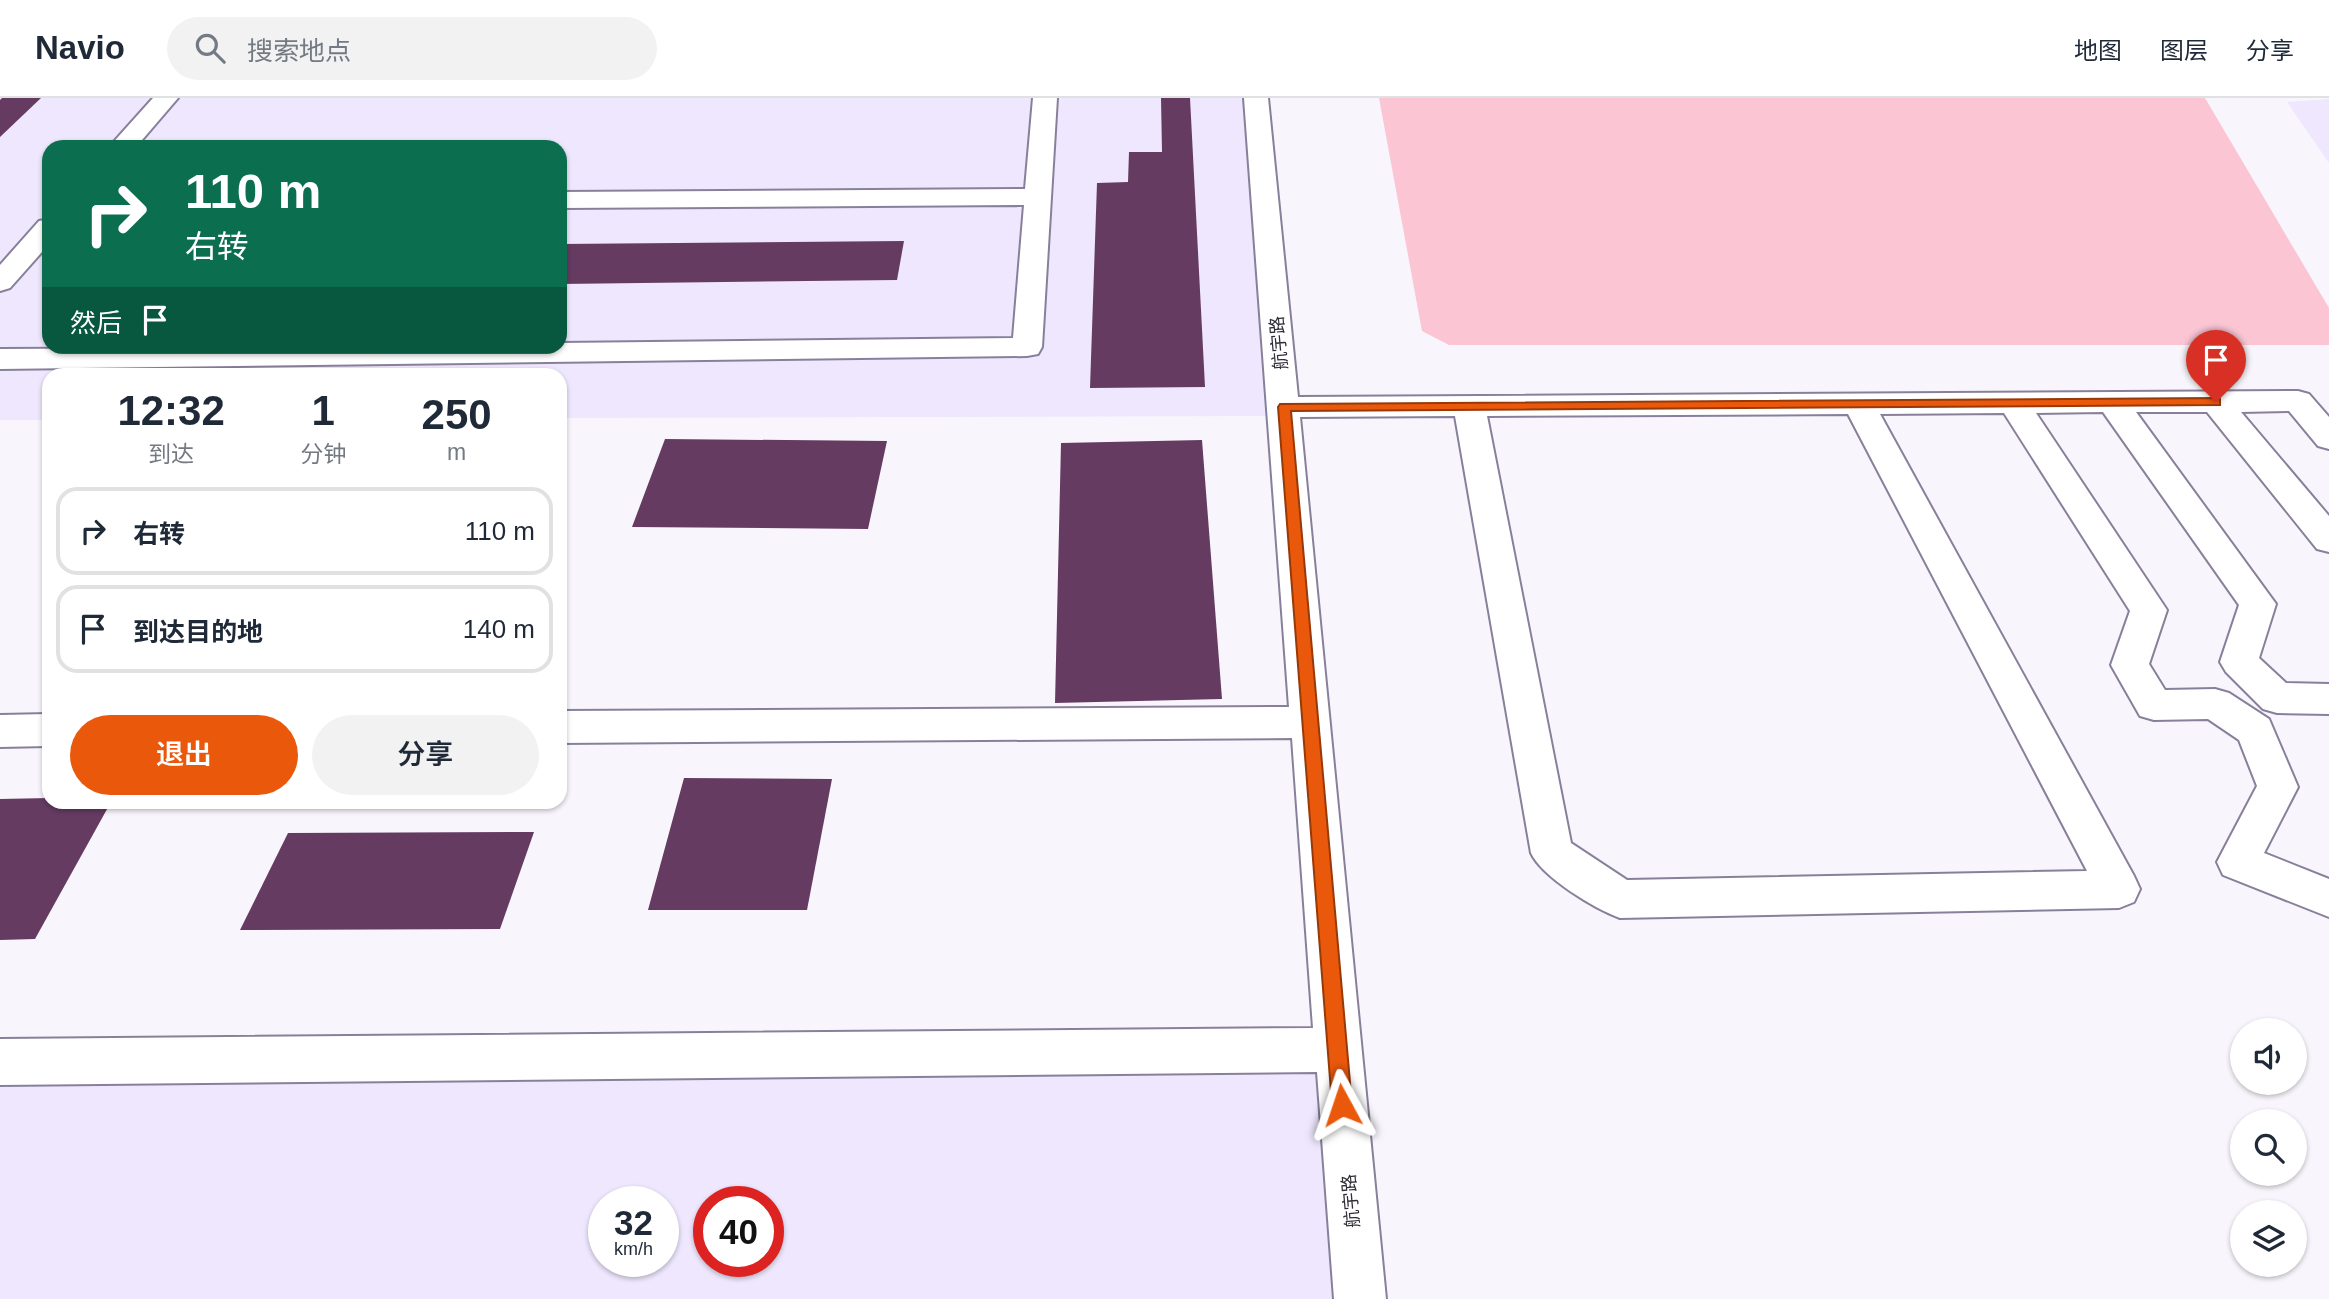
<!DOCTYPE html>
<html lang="zh">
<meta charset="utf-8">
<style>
body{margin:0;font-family:Arial,"Noto Sans SC",sans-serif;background:#f2f2f3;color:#1f2937;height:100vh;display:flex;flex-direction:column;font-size:26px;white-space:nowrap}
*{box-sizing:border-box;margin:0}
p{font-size:23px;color:#747a83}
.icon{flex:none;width:38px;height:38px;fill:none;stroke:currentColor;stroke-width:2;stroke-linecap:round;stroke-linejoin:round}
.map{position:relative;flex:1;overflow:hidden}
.side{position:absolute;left:42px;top:270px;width:525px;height:441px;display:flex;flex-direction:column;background:#fff;border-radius:21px;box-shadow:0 2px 5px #0004}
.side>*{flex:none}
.guide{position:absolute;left:42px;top:42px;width:525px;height:214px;border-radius:21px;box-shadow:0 2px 5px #0004;background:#0b6e4f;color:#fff;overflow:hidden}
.buttons{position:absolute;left:2230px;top:920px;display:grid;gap:14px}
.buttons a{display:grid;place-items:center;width:77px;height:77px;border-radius:50%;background:#fff;box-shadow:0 2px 5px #0004;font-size:35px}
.speed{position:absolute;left:588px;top:1088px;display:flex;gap:14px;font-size:35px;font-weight:700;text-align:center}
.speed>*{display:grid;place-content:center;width:91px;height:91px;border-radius:50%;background:#fff;box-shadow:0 2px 5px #0004;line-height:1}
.speed small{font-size:18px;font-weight:400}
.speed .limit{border:10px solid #d22;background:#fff;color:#111}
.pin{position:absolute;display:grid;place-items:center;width:60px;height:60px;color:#fff;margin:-72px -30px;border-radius:50% 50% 50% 0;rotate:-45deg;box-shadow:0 0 7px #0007}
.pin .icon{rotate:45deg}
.me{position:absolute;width:77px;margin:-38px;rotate:355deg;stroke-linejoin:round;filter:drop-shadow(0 0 5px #0008)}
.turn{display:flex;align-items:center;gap:24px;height:147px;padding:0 28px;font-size:32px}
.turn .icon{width:91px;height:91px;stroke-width:2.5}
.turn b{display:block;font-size:49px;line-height:60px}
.then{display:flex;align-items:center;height:66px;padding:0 28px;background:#0003;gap:14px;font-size:26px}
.eta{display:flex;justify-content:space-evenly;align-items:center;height:119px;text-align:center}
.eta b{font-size:42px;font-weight:600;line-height:49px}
.action{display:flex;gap:14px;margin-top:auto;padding:14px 28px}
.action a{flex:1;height:80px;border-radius:42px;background:#ea580c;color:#fff;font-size:28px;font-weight:600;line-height:80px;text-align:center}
.action a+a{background:#f2f2f3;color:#1f2937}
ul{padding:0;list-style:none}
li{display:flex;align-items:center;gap:21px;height:88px;margin:0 14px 10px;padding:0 14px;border:4px solid #e0e1e3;border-radius:21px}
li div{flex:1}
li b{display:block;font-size:26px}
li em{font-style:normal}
header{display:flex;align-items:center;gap:42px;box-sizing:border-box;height:98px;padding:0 35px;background:#fff;border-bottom:2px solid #e0e1e3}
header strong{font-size:33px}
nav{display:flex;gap:38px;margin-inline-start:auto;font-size:24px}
.search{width:490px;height:63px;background:#f2f2f3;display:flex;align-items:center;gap:18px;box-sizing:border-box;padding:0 24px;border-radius:38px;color:#747a83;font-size:26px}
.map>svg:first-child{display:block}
.built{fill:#eee7fd;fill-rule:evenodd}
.green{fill:#fbc5d4}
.building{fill:#653b62}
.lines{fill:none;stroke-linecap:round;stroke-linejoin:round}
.minor-casing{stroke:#88809a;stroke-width:4}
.minor{fill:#fff;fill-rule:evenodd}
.route{fill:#ea580c;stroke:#983908;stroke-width:2}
.labels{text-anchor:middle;stroke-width:7;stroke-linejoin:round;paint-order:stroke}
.street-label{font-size:18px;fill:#322e39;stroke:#fff}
</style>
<header>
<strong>Navio</strong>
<div class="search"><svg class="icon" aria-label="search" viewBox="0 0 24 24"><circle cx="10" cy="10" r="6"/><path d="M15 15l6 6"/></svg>搜索地点</div>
<nav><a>地图</a><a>图层</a><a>分享</a></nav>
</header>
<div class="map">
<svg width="2329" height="1201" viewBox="0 0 2329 1201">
<rect width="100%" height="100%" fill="#f8f6fc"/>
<g class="built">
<path d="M0,0H1256L1285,318L560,320V276H49V322H0ZM49,49H560V248H49Z"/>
<path d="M2329,1V65L2287,4Z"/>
<path d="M1337,952L1360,1201H0V964ZM604,1104H663V1164H604ZM709,1104H768V1164H709Z"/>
</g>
<path class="green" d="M1379,0H2205L2329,210V247H1449L1422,233Z"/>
<g class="building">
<path d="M2,0H41L0,39V2Z"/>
<path d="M1161,0H1190L1205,289L1090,290L1097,85L1128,84L1129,54H1162Z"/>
<path d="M904,143L897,182L560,186V146Z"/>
<path d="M665,341L887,343L868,431L632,429Z"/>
<path d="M1202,342L1222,601L1055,605L1061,345Z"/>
<path d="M684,680L832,681L807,812H648Z"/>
<path d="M49,700V704H111L35,841L0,842V701Z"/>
<path d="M534,734L500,831L240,832L288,735Z"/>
</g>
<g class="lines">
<g class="minor-casing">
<g id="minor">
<path d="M153,0H178L136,49H109Z"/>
<path d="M1033,0H1057L1042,249L1038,256L1027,258L0,271V251L560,248V245L1013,240L1024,107L560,110V94L1025,91Z"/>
<path d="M1244,0H1268L1298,299L2298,293L2309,296L2329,319V351L2318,348L2289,313L2241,314L2329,418V454L2317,451L2207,314H2136L2276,506L2259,560L2286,585L2329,586V616L2277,615L2263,611L2226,574L2220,564L2239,507L2103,314L2036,315L2167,512L2149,566L2165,592L2215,591L2229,595L2269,621L2298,689L2264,755L2329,781V819L2223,777L2217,764L2257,688L2239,642L2208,621L2154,622L2140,618L2111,567L2130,513L2004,315L1880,316L2134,778L2140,791L2134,804L2119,810L1620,820C1595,811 1542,779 1531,755L1455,318L1300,319L1386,1201H1334L1317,974L0,987V941L1313,930L1292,640L560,645V613L1289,609ZM1848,316L2087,773L1627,782L1571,745L1487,318Z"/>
<path d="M49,121V146L10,190L0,193V167L39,123Z"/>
<path d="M49,616V648L0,649V617Z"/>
</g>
</g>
<use href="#minor" class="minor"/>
</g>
<path class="route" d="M2216,300L2220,301V307L1291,313L1352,1007L1349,1014L1342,1017L1335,1014L1332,1007L1278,309L1280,306Z"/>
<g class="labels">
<g class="street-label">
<text transform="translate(1279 245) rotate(-95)" y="6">航宇路</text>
<text transform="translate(1351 1103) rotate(-95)" y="6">航宇路</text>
</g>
</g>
</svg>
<div class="buttons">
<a><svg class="icon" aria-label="sound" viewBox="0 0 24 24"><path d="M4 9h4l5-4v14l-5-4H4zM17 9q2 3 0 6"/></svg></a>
<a><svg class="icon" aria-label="search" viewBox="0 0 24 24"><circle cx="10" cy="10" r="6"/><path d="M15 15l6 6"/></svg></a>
<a><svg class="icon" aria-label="layers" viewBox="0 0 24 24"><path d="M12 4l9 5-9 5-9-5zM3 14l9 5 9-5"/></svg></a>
</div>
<div class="speed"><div>32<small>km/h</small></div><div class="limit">40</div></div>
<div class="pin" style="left:2216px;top:304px;background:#d93025"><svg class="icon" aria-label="arrive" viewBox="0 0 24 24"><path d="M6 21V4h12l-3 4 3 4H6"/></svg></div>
<svg class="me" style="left:1342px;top:1007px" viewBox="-20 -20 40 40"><path d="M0-17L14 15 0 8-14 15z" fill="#ea580c" stroke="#fff" stroke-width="4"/></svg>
<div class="guide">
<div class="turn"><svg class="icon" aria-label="right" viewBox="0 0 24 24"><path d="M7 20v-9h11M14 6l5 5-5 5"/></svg><div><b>110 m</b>右转</div></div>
<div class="then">然后<svg class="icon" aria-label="arrive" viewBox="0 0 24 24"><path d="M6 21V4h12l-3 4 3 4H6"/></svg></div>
</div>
<section class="side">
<div class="eta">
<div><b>12:32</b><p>到达</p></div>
<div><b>1</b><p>分钟</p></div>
<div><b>250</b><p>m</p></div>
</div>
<ul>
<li><svg class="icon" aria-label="right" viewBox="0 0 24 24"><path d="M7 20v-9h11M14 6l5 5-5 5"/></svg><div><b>右转</b></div><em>110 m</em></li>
<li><svg class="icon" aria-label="arrive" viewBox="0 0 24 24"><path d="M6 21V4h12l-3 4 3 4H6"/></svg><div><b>到达目的地</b></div><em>140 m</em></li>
</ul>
<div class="action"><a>退出</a><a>分享</a></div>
</section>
</div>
